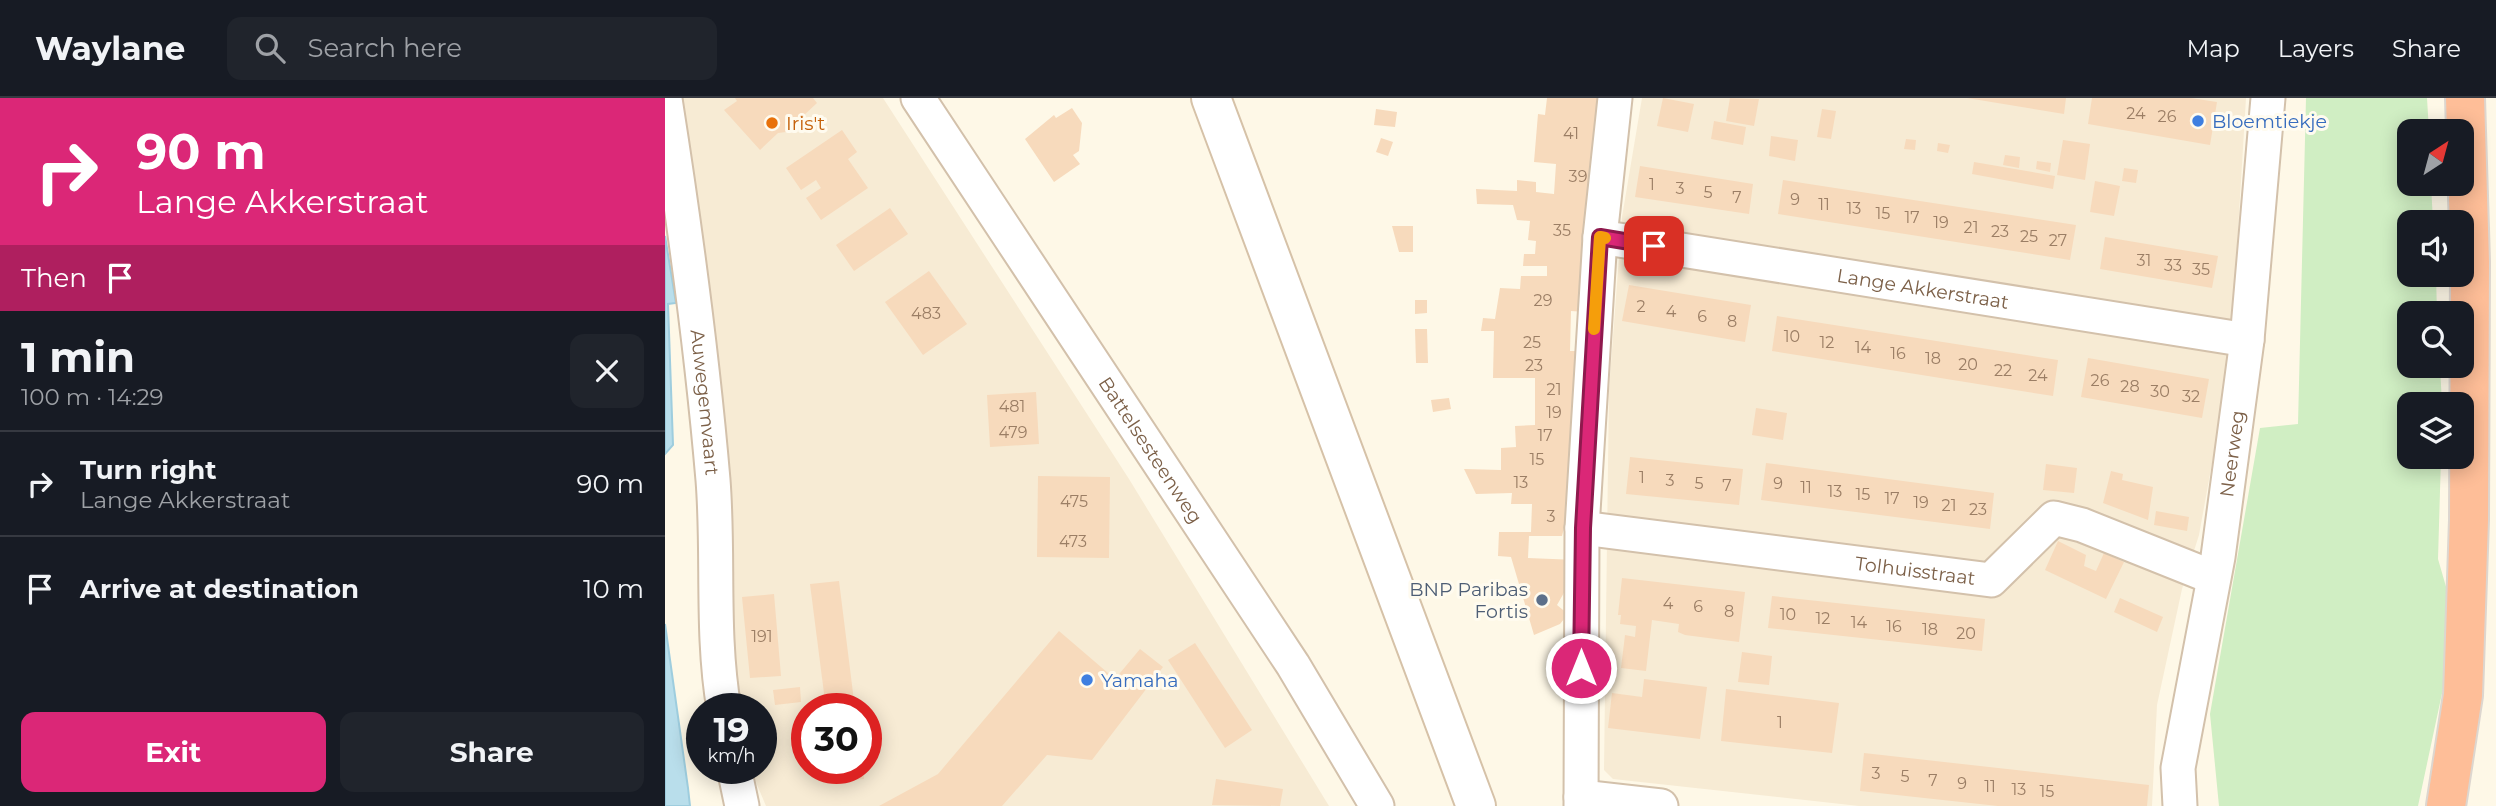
<!DOCTYPE html>
<meta charset="utf-8">
<style>
body{margin:0;font-family:Montserrat,sans-serif;background:#20242c;color:#f1f3f6;height:100vh;display:flex;flex-direction:column;font-size:26px;white-space:nowrap}
*{box-sizing:border-box;margin:0}
p{font-size:23px;color:#9ea1a6}
.icon{flex:none;width:38px;height:38px;fill:none;stroke:currentColor;stroke-width:2;stroke-linecap:round;stroke-linejoin:round}
.map{position:relative;flex:1;overflow:hidden}
.side{display:flex;flex-direction:column;background:#171b24;width:665px}
.side>*{flex:none}
.banner{background:#db2777;color:#fff;overflow:hidden}
.needle{width:46px;rotate:36deg}
.tools{position:absolute;left:1732px;top:21px;display:grid;gap:14px}
.tools a{display:grid;place-items:center;width:77px;height:77px;border-radius:14px;background:#171b24;box-shadow:0 4px 18px #0003;font-size:35px}
.speed{position:absolute;left:21px;top:595px;display:flex;gap:14px;font-size:35px;font-weight:700;text-align:center}
.speed>*{display:grid;place-content:center;width:91px;height:91px;border-radius:50%;background:#171b24;box-shadow:0 4px 18px #0003;line-height:1}
.speed small{font-size:18px;font-weight:400}
.speed .limit{border:10px solid #d22;background:#fff;color:#111}
.pin{position:absolute;display:grid;place-items:center;width:60px;height:60px;color:#fff;margin:-30px;border-radius:14px;box-shadow:0 4px 10px #0006}
.me{position:absolute;width:77px;margin:-38px;rotate:0deg;stroke-linejoin:round;filter:drop-shadow(0 0 5px #0008)}
.turn{display:flex;align-items:center;gap:24px;height:147px;padding:0 21px;font-size:32px}
.turn .icon{width:91px;height:91px;stroke-width:2.5}
.turn b{display:block;font-size:49px;line-height:60px}
.then{display:flex;align-items:center;height:66px;padding:0 21px;background:#0003;gap:14px;font-size:26px}
.round{display:grid;place-items:center;flex:none;width:74px;height:74px;border-radius:14px;background:#20242c}
.overview{display:flex;align-items:center;justify-content:space-between;height:119px;padding:0 21px}
h1{font-size:42px;font-weight:700;line-height:52px}
.primary-button{display:flex;gap:14px;margin-top:auto;padding:14px 21px}
.primary-button a{flex:1;height:80px;border-radius:14px;background:#db2777;color:#fff;font-size:28px;font-weight:700;line-height:80px;text-align:center}
.primary-button a+a{background:#20242c;color:#f1f3f6}
ul{padding:0;list-style:none}
li{display:flex;align-items:center;gap:21px;height:105px;padding:0 21px;border-top:2px solid #363941}
li div{flex:1}
li b{display:block;font-size:26px}
li em{font-style:normal}
header{display:flex;align-items:center;gap:42px;box-sizing:border-box;height:98px;padding:0 35px;background:#171b24;border-bottom:2px solid #363941}
header strong{font-size:33px}
nav{display:flex;gap:38px;margin-inline-start:auto;font-size:24px}
.search{width:490px;height:63px;background:#20242c;display:flex;align-items:center;gap:18px;box-sizing:border-box;padding:0 24px;border-radius:14px;color:#9ea1a6;font-size:26px}
main{display:flex;flex:1;min-height:0}
.map>svg:first-child{display:block}
.residential{fill:#f7ebd4;fill-rule:evenodd}
.green{fill:#d0eec3}
.water{fill:#b9deeb;stroke:#9ecdde;stroke-width:2}
.building{fill:#f7dabc}
.lines{fill:none;stroke-linecap:round;stroke-linejoin:round}
.minor-casing{stroke:#d3c1ab;stroke-width:37}
.secondary-casing{stroke:#d6c2a8;stroke-width:42}
.motorway-casing{stroke:#ddd6cf;stroke-width:42}
.minor{stroke:#fff;stroke-width:33}
.secondary{stroke:#fff;stroke-width:38}
.motorway{stroke:#febe98;stroke-width:38}
.route-casing{stroke:#8e194d;stroke-width:18}
.route{stroke:#db2777;stroke-width:12}
.slow{stroke:#f59e0b;stroke-width:12}
.shop-dot{fill:#3f7fe0;stroke:#fffbef;stroke-width:2.5}
.food-dot{fill:#e8710a;stroke:#fffbef;stroke-width:2.5}
.service-dot{fill:#5c6f8a;stroke:#fffbef;stroke-width:2.5}
.labels{text-anchor:middle;stroke-width:6;stroke-linejoin:round;paint-order:stroke}
.number-label{font-size:16px;fill:#9b7e65}
.shop-label{font-size:19px;fill:#366cbe;stroke:#fffbef;text-anchor:start}
.food-label{font-size:19px;fill:#c56008;stroke:#fffbef;text-anchor:start}
.street-label{font-size:19px;fill:#7c6048;stroke:#fffbef}
.service-label{font-size:19px;fill:#4e5e75;stroke:#fffbef;text-anchor:end}
</style>
<header>
<strong>Waylane</strong>
<div class="search"><svg class="icon" aria-label="search" viewBox="0 0 24 24"><circle cx="10" cy="10" r="6"/><path d="M15 15l6 6"/></svg>Search here</div>
<nav><a>Map</a><a>Layers</a><a>Share</a></nav>
</header>
<main>
<section class="side">
<div class="banner">
<div class="turn"><svg class="icon" aria-label="right" viewBox="0 0 24 24"><path d="M7 20v-9h11M14 6l5 5-5 5"/></svg><div><b>90 m</b>Lange Akkerstraat</div></div>
<div class="then">Then<svg class="icon" aria-label="arrive" viewBox="0 0 24 24"><path d="M6 21V4h12l-3 4 3 4H6"/></svg></div>
</div>
<div class="overview"><div><h1>1 min</h1><p>100 m · 14:29</p></div><a class="round"><svg class="icon" aria-label="close" viewBox="0 0 24 24"><path d="M6 6l12 12M18 6L6 18"/></svg></a></div>
<ul>
<li><svg class="icon" aria-label="right" viewBox="0 0 24 24"><path d="M7 20v-9h11M14 6l5 5-5 5"/></svg><div><b>Turn right</b><p>Lange Akkerstraat</p></div><em>90 m</em></li>
<li><svg class="icon" aria-label="arrive" viewBox="0 0 24 24"><path d="M6 21V4h12l-3 4 3 4H6"/></svg><div><b>Arrive at destination</b></div><em>10 m</em></li>
</ul>
<div class="primary-button"><a>Exit</a><a>Share</a></div>
</section>
<div class="map">
<svg width="1831" height="708" viewBox="0 0 1831 708">
<rect width="100%" height="100%" fill="#fef8e7"/>
<g class="residential">
<path d="M15,0H218L464,381L664,708H101L85,670H96V611H68ZM142,611H201V670H142Z"/>
<path d="M977,0H1581L1565,266L1534,437L1517,491L1492,607L1487,708H1194L948,681L939,672L944,292L957,119Z"/>
</g>
<path class="green" d="M1641,0H1762L1764,33H1745V86H1766L1768,124H1745V177H1771L1772,215H1745V268H1775L1777,306H1745V359H1776L1773,461L1786,506L1779,586L1753,708H1554L1545,616L1595,330L1633,326Z"/>
<g class="water">
<path d="M0,138L11,205L3,206L8,347L0,356Z"/>
<path d="M0,526L23,690L25,708H0Z"/>
</g>
<g class="building">
<path d="M70,0H148L152,5L121,34L113,35L95,52L59,12L72,3Z"/>
<path d="M882,0H945L921,214L906,213L905,253H911L906,432L899,430L897,438H864L863,460L912,462L904,486L892,507L903,516L895,526L869,537L846,459L833,458L834,434H866L867,406H846L847,395L811,396L799,371L836,372V350L851,349L850,328L870,327V280H828L829,233H816L818,220L830,221L835,190L855,191L856,178H882V168H858L859,156H870L871,143L863,142L865,123L852,122L848,107L812,106L811,91L852,93V82L871,84V94L889,96L891,66L869,64L873,16L880,17Z"/>
<path d="M998,0L1029,6L1023,34L992,28Z"/>
<path d="M1065,0L1094,1L1089,28L1061,23Z"/>
<path d="M1302,0H1401L1399,16Z"/>
<path d="M1427,0H1526L1552,4L1545,47L1423,26Z"/>
<path d="M407,10L417,25L414,53L408,57L415,66L389,84L360,41L389,17L391,20Z"/>
<path d="M711,11L732,14L730,29L709,27Z"/>
<path d="M1157,11L1171,13L1166,41L1152,39Z"/>
<path d="M1049,23L1081,29L1078,47L1046,41Z"/>
<path d="M177,32L192,54L183,61L203,90L156,122L141,100L156,90L151,82L136,92L121,70Z"/>
<path d="M1106,38L1133,42L1130,63L1104,58Z"/>
<path d="M716,40L728,44L723,58L711,54Z"/>
<path d="M1241,41L1251,42L1250,52L1239,51Z"/>
<path d="M1398,42L1425,46L1420,82L1392,77Z"/>
<path d="M1273,45L1285,47L1283,55L1272,53Z"/>
<path d="M1340,57L1355,59L1354,70L1338,67Z"/>
<path d="M1372,63L1386,65L1385,74L1371,71Z"/>
<path d="M1309,64L1390,78L1388,91L1307,76Z"/>
<path d="M975,68L1088,86L1084,116L970,99Z"/>
<path d="M1459,70L1473,72L1471,85L1457,83Z"/>
<path d="M1118,82L1411,127L1405,162L1113,116Z"/>
<path d="M1430,83L1455,88L1449,118L1425,114Z"/>
<path d="M225,110L243,136L189,173L171,147Z"/>
<path d="M727,128H748V154H734Z"/>
<path d="M1440,139L1553,158L1547,190L1435,171Z"/>
<path d="M264,173L302,226L258,257L220,204Z"/>
<path d="M964,187L1086,207L1080,244L957,223Z"/>
<path d="M750,202H762V215L750,216Z"/>
<path d="M1112,218L1393,262L1388,298L1107,253Z"/>
<path d="M750,231H762L763,265H751Z"/>
<path d="M1423,260L1544,281L1537,320L1416,299Z"/>
<path d="M371,294L374,346L325,349L322,297Z"/>
<path d="M784,300L786,311L768,314L766,302Z"/>
<path d="M1091,310L1122,315L1118,342L1087,337Z"/>
<path d="M965,359L1078,371L1074,407L961,396Z"/>
<path d="M1101,365L1329,395L1325,431L1096,402Z"/>
<path d="M1381,366L1412,370L1409,395L1378,392Z"/>
<path d="M1446,373L1458,376L1457,382L1488,389L1483,422L1438,405Z"/>
<path d="M373,378L445,379L444,460L372,459Z"/>
<path d="M1491,413L1524,419L1522,433L1489,427Z"/>
<path d="M1393,443L1421,457L1419,468L1431,473L1439,455L1459,464L1441,501L1380,472Z"/>
<path d="M957,480L1080,494L1074,544L1020,537L1013,534L1014,526L987,522L981,573L956,570L960,537L970,539L971,528L955,526L956,517H953Z"/>
<path d="M174,483L190,611H161L145,486Z"/>
<path d="M109,496L116,578L85,580L77,499Z"/>
<path d="M1107,498L1320,521L1317,553L1103,530Z"/>
<path d="M1455,500L1498,519L1492,534L1449,514Z"/>
<path d="M394,533L450,581L475,551L498,569L427,662L382,657L337,708H214L273,676Z"/>
<path d="M530,545L587,632L560,650L503,562Z"/>
<path d="M1077,554L1107,558L1104,587L1073,584Z"/>
<path d="M979,581L1042,589L1035,641L943,630L947,595L977,599Z"/>
<path d="M135,589L136,604L110,607L108,592Z"/>
<path d="M1061,591L1174,605L1167,655L1056,643Z"/>
<path d="M1199,655L1484,687L1482,708H1333L1195,693Z"/>
<path d="M168,670H198L199,681L170,684Z"/>
<path d="M551,681L618,691L615,708L547,707Z"/>
</g>
<g class="lines">
<g class="minor-casing">
<g id="minor">
<path id="s1" d="M253,0L628,567L712,708"/>
<path id="s2" d="M0,1C20,128 37,254 48,382C54,458 46,535 59,611"/>
<path id="s3" d="M935,139L1582,242"/>
<path id="s4" d="M917,430L1326,482L1389,420L1417,427L1547,479"/>
<path d="M69,670L77,708"/>
<path d="M916,699L996,708"/>
<path d="M916,708L917,430L935,139L950,0"/>
<path id="s5" d="M1515,708L1513,670L1553,459L1582,242L1603,0"/>
</g>
</g>
<g class="secondary-casing">
<path id="secondary" d="M546,0L811,708"/>
</g>
<g class="motorway-casing">
<path id="motorway" d="M1781,708L1798,597L1804,422L1805,164L1800,0"/>
</g>
<use href="#minor" class="minor"/>
<use href="#secondary" class="secondary"/>
<use href="#motorway" class="motorway"/>
</g>
<g class="lines">
<g class="route-casing">
<path id="route" d="M916,570L918,430L935,139L989,148"/>
</g>
<use href="#route" class="route"/>
<path class="slow" d="M929,231L935,139L940,140"/>
</g>
<g class="shop-dot">
<circle cx="1533" cy="23" r="7"/>
<circle cx="422" cy="582" r="7"/>
</g>
<circle class="food-dot" cx="107" cy="25" r="7"/>
<circle class="service-dot" cx="877" cy="502" r="7"/>
<g class="labels">
<g class="number-label">
<text x="1471" y="21">24</text>
<text x="1502" y="24">26</text>
<text x="906" y="41">41</text>
<text x="913" y="84">39</text>
<text x="987" y="92">1</text>
<text x="1015" y="96">3</text>
<text x="1043" y="100">5</text>
<text x="1072" y="105">7</text>
<text x="1130" y="107">9</text>
<text x="1159" y="112">11</text>
<text x="1189" y="116">13</text>
<text x="1218" y="121">15</text>
<text x="1247" y="125">17</text>
<text x="1276" y="130">19</text>
<text x="1306" y="135">21</text>
<text x="897" y="138">35</text>
<text x="1335" y="139">23</text>
<text x="1364" y="144">25</text>
<text x="1393" y="148">27</text>
<text x="1479" y="168">31</text>
<text x="1508" y="173">33</text>
<text x="1536" y="177">35</text>
<text x="878" y="208">29</text>
<text x="976" y="214">2</text>
<text x="1006" y="219">4</text>
<text x="261" y="221">483</text>
<text x="1037" y="224">6</text>
<text x="1067" y="229">8</text>
<text x="1127" y="244">10</text>
<text x="867" y="250">25</text>
<text x="1162" y="250">12</text>
<text x="1198" y="255">14</text>
<text x="1233" y="261">16</text>
<text x="1268" y="266">18</text>
<text x="1303" y="272">20</text>
<text x="869" y="273">23</text>
<text x="1338" y="278">22</text>
<text x="1373" y="283">24</text>
<text x="1435" y="288">26</text>
<text x="1465" y="294">28</text>
<text x="889" y="297">21</text>
<text x="1495" y="299">30</text>
<text x="1526" y="304">32</text>
<text x="347" y="314">481</text>
<text x="889" y="320">19</text>
<text x="348" y="340">479</text>
<text x="880" y="343">17</text>
<text x="872" y="367">15</text>
<text x="977" y="385">1</text>
<text x="1005" y="388">3</text>
<text x="856" y="390">13</text>
<text x="1034" y="391">5</text>
<text x="1113" y="391">9</text>
<text x="1062" y="393">7</text>
<text x="1141" y="395">11</text>
<text x="1170" y="399">13</text>
<text x="1198" y="402">15</text>
<text x="1227" y="406">17</text>
<text x="409" y="409">475</text>
<text x="1256" y="410">19</text>
<text x="1284" y="413">21</text>
<text x="1313" y="417">23</text>
<text x="886" y="424">3</text>
<text x="408" y="449">473</text>
<text x="1003" y="511">4</text>
<text x="1033" y="514">6</text>
<text x="1064" y="519">8</text>
<text x="1123" y="522">10</text>
<text x="1158" y="526">12</text>
<text x="1194" y="530">14</text>
<text x="1229" y="534">16</text>
<text x="1265" y="537">18</text>
<text x="1301" y="541">20</text>
<text x="97" y="544">191</text>
<text x="1115" y="630">1</text>
<text x="1211" y="681">3</text>
<text x="1240" y="684">5</text>
<text x="1268" y="688">7</text>
<text x="1297" y="691">9</text>
<text x="1325" y="694">11</text>
<text x="1354" y="697">13</text>
<text x="1382" y="699">15</text>
</g>
<g class="shop-label">
<text x="1547" y="30">Bloemtiekje</text>
<text x="436" y="589">Yamaha</text>
</g>
<g class="food-label">
<text x="121" y="32">Iris't</text>
</g>
<g class="street-label">
<text dy="7" stroke="none"><textPath href="#s3" startOffset="327">Lange Akkerstraat</textPath></text>
<text dy="7" stroke="none"><textPath href="#s2" startOffset="306">Auwegemvaart</textPath></text>
<text dy="7" stroke="none"><textPath href="#s1" startOffset="422">Battelsesteenweg</textPath></text>
<text dy="7" stroke="none"><textPath href="#s5" startOffset="357">Neerweg</textPath></text>
<text dy="7" stroke="none"><textPath href="#s4" startOffset="336">Tolhuisstraat</textPath></text>
</g>
<g class="service-label">
<text x="863" y="498">BNP Paribas<tspan x="863" dy="22">Fortis</tspan></text>
</g>
</g>
</svg>
<div class="tools">
<a><svg class="needle" viewBox="-14 -14 28 28"><path d="M0-13l5 13h-10z" fill="#e53935"/><path d="M0 13l5-13h-10z" fill="#9ea1a6"/></svg></a>
<a><svg class="icon" aria-label="sound" viewBox="0 0 24 24"><path d="M4 9h4l5-4v14l-5-4H4zM17 9q2 3 0 6"/></svg></a>
<a><svg class="icon" aria-label="search" viewBox="0 0 24 24"><circle cx="10" cy="10" r="6"/><path d="M15 15l6 6"/></svg></a>
<a><svg class="icon" aria-label="layers" viewBox="0 0 24 24"><path d="M12 4l9 5-9 5-9-5zM3 14l9 5 9-5"/></svg></a>
</div>
<div class="speed"><div>19<small>km/h</small></div><div class="limit">30</div></div>
<div class="pin" style="left:989px;top:148px;background:#d93025"><svg class="icon" aria-label="arrive" viewBox="0 0 24 24"><path d="M6 21V4h12l-3 4 3 4H6"/></svg></div>
<svg class="me" style="left:916px;top:570px" viewBox="-20 -20 40 40"><circle r="17" fill="#db2777" stroke="#fff" stroke-width="3"/><path d="M0-11L8 9 0 5-8 9z" fill="#fff"/></svg>
</div>
</main>
